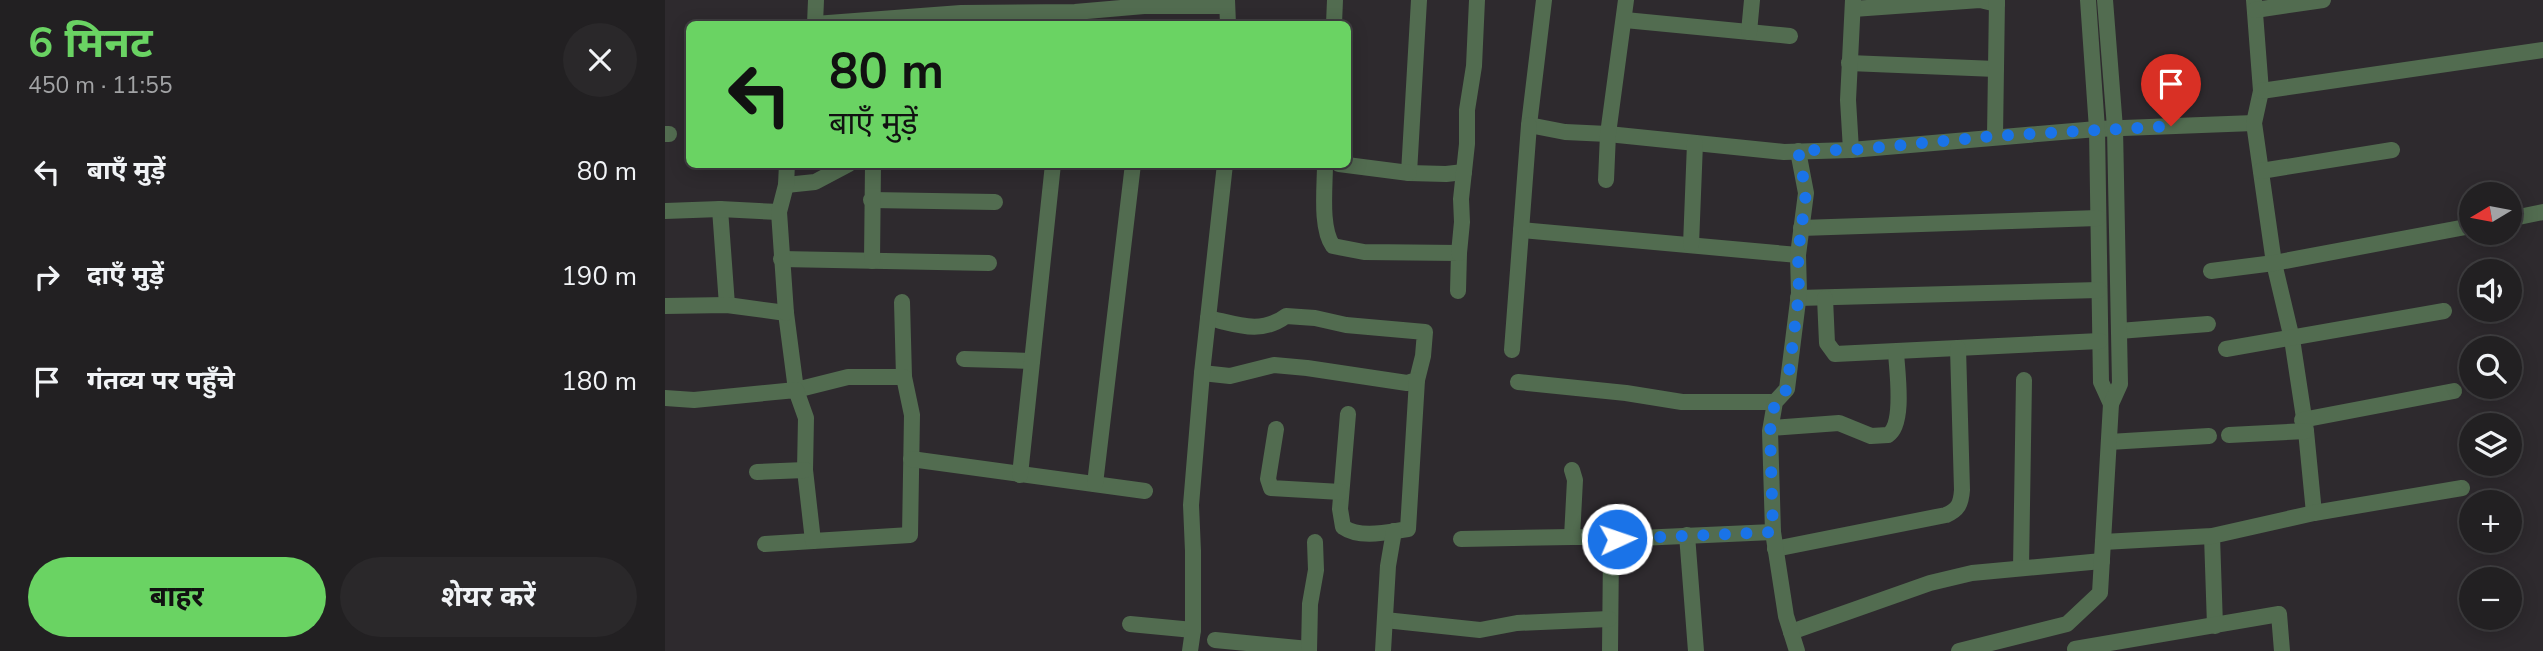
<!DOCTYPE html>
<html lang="hi">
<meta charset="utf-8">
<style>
body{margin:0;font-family:"Nunito Sans","Noto Sans Devanagari",sans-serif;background:#2a282a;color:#f1f3f6;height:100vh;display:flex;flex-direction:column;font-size:26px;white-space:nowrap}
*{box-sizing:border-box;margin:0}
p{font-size:23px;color:#a2a3a5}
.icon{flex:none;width:38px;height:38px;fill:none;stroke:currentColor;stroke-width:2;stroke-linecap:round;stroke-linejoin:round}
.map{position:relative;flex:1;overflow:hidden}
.sheet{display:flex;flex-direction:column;background:#222022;width:665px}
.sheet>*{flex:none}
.guide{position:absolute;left:21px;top:21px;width:665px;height:147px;border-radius:10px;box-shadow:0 4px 18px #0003,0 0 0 2px #3f3e40;background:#6ad363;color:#111;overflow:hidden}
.needle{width:46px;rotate:260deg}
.tools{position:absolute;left:1794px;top:182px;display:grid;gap:14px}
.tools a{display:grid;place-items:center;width:63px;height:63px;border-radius:50%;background:#222022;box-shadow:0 4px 18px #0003,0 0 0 2px #3f3e40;font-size:35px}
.pin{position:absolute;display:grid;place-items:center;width:60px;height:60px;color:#fff;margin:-72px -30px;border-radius:50% 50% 50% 0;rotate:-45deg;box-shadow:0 0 7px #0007}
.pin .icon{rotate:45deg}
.me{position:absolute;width:77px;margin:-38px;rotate:87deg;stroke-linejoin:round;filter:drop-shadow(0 0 5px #0008)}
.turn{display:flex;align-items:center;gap:24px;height:147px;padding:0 28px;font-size:32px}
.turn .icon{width:91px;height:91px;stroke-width:2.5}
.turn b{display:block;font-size:49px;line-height:60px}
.round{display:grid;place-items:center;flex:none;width:74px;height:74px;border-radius:37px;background:#2a282a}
.overview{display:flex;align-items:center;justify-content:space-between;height:119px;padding:0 28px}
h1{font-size:42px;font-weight:700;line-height:52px;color:#6ad363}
.primary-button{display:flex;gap:14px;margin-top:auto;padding:14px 28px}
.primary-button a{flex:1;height:80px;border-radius:42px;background:#6ad363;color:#111;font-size:28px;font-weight:700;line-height:80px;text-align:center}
.primary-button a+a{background:#2a282a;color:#f1f3f6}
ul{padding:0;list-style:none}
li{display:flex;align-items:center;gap:21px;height:105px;padding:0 28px}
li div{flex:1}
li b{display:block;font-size:26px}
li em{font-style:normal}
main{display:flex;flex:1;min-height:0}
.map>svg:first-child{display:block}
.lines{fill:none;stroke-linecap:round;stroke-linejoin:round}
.minor{stroke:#526c50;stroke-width:16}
.route{stroke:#1a73e8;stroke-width:12;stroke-dasharray:0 21.6}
</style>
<main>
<section class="sheet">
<div class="overview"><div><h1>6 मिनट</h1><p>450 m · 11:55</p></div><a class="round"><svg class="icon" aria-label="close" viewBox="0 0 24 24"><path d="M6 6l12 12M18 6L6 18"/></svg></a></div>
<ul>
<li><svg class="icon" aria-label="left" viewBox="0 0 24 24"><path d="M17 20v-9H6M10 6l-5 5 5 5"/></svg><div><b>बाएँ मुड़ें</b></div><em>80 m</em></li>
<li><svg class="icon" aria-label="right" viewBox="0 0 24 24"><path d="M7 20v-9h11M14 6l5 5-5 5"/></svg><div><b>दाएँ मुड़ें</b></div><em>190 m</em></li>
<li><svg class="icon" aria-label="arrive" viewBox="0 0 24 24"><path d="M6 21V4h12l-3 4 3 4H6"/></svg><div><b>गंतव्य पर पहुँचे</b></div><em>180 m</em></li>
</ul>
<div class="primary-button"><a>बाहर</a><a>शेयर करें</a></div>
</section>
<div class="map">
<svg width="1878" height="651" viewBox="0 0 1878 651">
<rect width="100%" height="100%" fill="#2e2a2e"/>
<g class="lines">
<g class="minor">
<path d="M562,0L563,24"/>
<path d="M754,0L744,173L781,174L799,172"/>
<path d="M879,0L864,125L900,132L943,134L1119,152L1186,150L1432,129L1589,123"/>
<path d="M1423,0L1432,129L1436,382L1446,404"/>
<path d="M1589,0L1596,91L1589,123L1609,263L1627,339L1641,431L1649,513"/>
<path d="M1188,9L1315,0L1332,4"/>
<path d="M1590,10L1658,0"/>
<path d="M960,20L1125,36"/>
<path d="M150,24L296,13L410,12L479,6H562"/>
<path d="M150,24L151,0"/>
<path d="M669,24L670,0"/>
<path d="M1084,32L1087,0"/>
<path d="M1184,63L1331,69"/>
<path d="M1596,91L1878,50"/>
<path d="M0,134H4"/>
<path d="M1330,136L1332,0"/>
<path d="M1186,150L1183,100L1188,0"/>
<path d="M660,164C660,187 655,228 668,246L699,252L794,253L793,291"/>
<path d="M674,164L744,173"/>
<path d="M1596,171L1727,150"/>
<path d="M941,180L943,134L961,0"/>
<path d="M121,185L150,182L184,164"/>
<path d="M206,200L330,202"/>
<path d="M55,209L62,305"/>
<path d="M0,211L55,209L114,212"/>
<path d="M1844,219L1878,212"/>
<path d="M1136,228L1433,218"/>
<path d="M856,230L1133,255"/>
<path d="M1026,245L1030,143"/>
<path d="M794,253L797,222L796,199L802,144V110L809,66L812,0"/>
<path d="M116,259L324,263"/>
<path d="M207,261L208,164"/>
<path d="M1546,271L1609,263L1806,226"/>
<path d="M1133,298L1434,290"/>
<path d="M1160,298L1162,343L1170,354L1435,341"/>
<path d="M237,302L239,377"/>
<path d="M0,306L62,305L121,313L131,390L183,377H239L247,415L245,535L100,544"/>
<path d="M121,313L114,212L121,185L122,164"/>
<path d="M1454,331L1543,324"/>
<path d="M1561,349L1779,311"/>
<path d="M847,350L864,125"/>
<path d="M299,359L367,361"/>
<path d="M537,373L565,376L609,365L642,368L742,383L752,380L758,356L760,332L681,325L650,318L621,316C596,335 571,324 543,318"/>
<path d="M853,382L961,393L1017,402H1110"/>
<path d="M0,398L29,400L131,390L141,418L140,470L148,541"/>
<path d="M683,414L675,509L678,527C695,539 723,532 743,529L752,380"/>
<path d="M1637,420L1789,391"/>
<path d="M1106,428L1174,423L1206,436L1223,435C1240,424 1232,372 1231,352"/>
<path d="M611,429L603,479L606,488L676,492"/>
<path d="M1564,435L1641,431"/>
<path d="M1444,442L1544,436"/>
<path d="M246,459L480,491"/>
<path d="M907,470L910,480L907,537C924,537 934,535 946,550L945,651"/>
<path d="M92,472L140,470"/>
<path d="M355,475L388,164"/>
<path d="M430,484L468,164"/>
<path d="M1022,535L1031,651"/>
<path d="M1547,536L1550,626"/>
<path d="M796,539L907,537"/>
<path d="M952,539L1108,532"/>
<path d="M1438,542L1547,536L1649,513L1797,488"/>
<path d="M1110,549L1281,515C1293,510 1296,504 1297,490L1293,348"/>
<path d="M1356,568L1359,380"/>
<path d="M720,620L815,630L852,623L944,619"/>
<path d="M465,624L528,630"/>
<path d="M1126,632L1265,583L1307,573L1437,561"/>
<path d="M550,640L644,649"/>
<path d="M1410,649L1614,614L1617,651"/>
<path d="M525,651L528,630V551L526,505L537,373L560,164"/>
<path d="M644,651L645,604L651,570L650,542"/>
<path d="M718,651L723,566L729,531"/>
<path d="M1132,651L1121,616L1108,532L1105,431L1110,402L1122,389L1134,293L1133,255L1141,193L1133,151"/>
<path d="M1294,651L1402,624L1435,593L1446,404L1455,384L1450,128L1440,0"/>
</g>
</g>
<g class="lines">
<path class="route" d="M952,539L1108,532L1105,431L1110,402L1122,389L1134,293L1133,254L1141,193L1133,150H1186L1330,136L1506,126"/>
</g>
</svg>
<div class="tools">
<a><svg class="needle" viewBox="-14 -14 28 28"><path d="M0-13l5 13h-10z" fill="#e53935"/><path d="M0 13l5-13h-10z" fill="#a2a3a5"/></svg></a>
<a><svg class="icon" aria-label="sound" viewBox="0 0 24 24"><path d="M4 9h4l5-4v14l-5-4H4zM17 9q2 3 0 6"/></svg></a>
<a><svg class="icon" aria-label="search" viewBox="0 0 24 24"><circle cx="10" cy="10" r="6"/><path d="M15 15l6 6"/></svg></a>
<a><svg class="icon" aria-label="layers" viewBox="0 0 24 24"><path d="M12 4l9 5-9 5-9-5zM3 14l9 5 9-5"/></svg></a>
<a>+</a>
<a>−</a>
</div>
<div class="pin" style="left:1506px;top:126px;background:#d93025"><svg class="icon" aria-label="arrive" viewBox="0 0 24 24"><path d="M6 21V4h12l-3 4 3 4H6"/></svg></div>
<svg class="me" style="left:952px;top:539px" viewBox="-20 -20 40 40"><circle r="17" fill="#1a73e8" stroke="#fff" stroke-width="3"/><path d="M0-11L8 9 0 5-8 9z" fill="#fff"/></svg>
<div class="guide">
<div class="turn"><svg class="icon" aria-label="left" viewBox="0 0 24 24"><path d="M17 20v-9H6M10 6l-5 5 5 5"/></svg><div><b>80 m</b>बाएँ मुड़ें</div></div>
</div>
</div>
</main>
